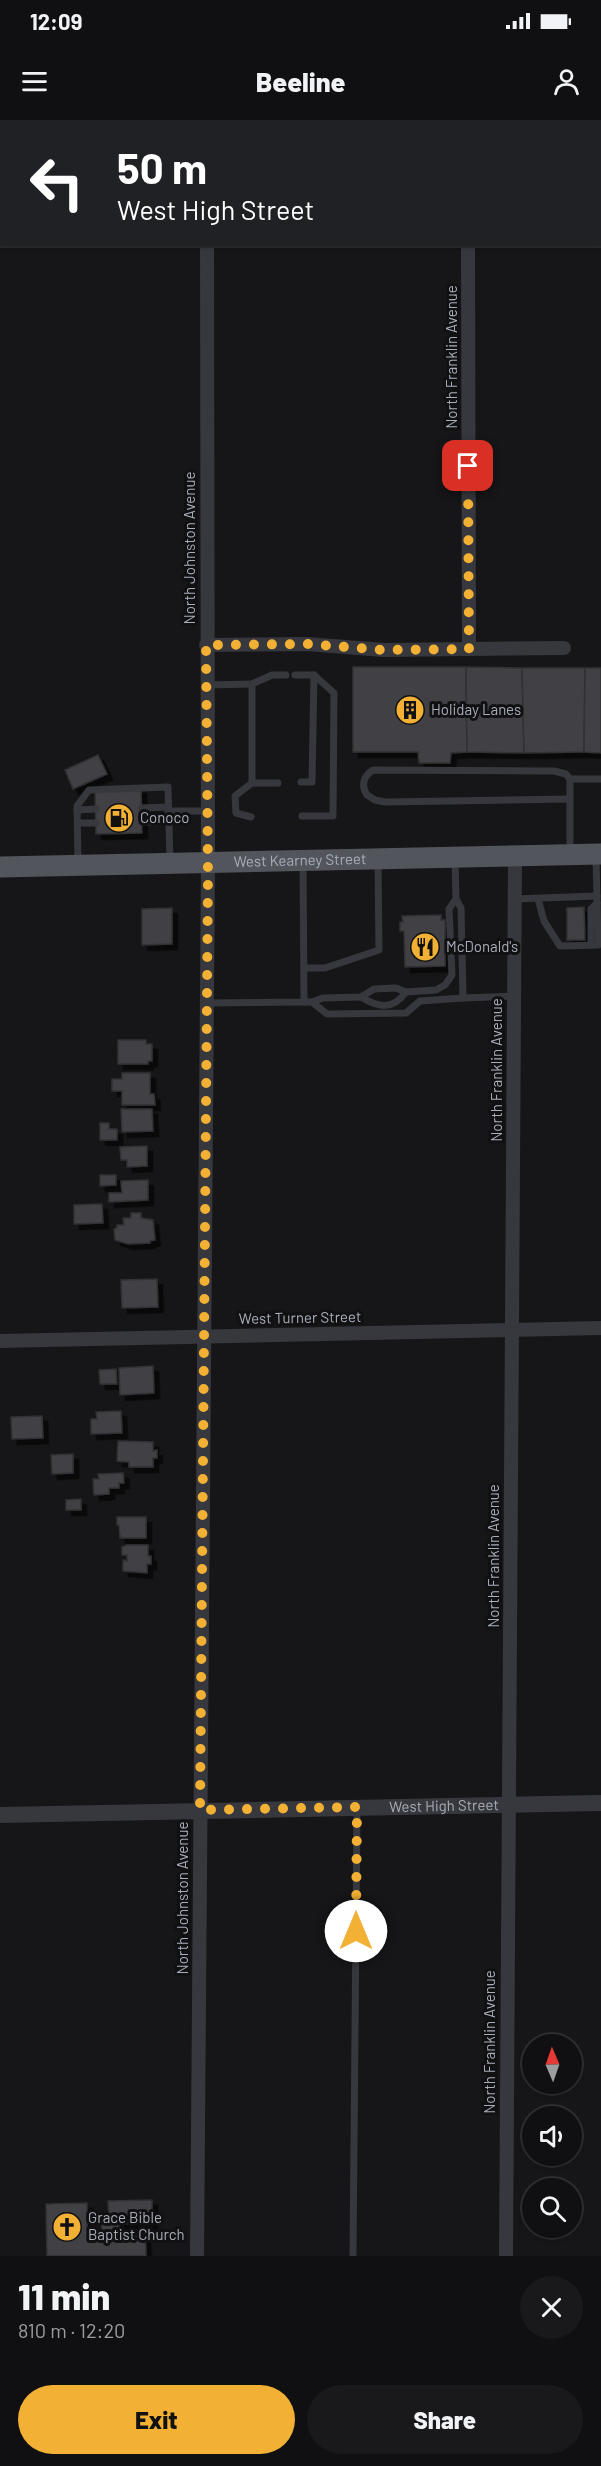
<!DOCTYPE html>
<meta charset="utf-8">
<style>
body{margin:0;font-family:Barlow,sans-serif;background:#19191b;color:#f1f3f6;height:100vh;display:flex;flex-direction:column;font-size:22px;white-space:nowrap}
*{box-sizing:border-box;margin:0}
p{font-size:20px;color:#9c9d9f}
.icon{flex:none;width:33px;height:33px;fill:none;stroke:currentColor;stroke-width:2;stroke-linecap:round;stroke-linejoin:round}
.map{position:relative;height:2136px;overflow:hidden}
.panel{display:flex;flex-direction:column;background:#101012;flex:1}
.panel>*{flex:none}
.hud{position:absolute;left:0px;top:0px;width:602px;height:126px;box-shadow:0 2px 4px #0004,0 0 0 2px #303032;background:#202124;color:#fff;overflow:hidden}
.needle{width:39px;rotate:358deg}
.buttons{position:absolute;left:522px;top:1914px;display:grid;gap:12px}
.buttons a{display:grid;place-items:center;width:60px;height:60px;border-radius:50%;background:#101012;box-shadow:0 2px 4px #0004,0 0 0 2px #303032;font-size:30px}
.pin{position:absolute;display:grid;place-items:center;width:51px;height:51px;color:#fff;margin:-26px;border-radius:12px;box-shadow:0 3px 9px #0006}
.me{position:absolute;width:66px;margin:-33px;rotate:0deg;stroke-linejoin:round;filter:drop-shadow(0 0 4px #0008)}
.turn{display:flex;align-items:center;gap:21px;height:126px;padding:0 18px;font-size:27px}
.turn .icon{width:78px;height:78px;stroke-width:2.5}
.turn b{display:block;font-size:42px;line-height:51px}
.round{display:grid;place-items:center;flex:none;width:63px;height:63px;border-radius:32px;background:#19191b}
.overview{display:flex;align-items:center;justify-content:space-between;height:102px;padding:0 18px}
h1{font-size:36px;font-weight:800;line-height:45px}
.action{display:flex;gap:12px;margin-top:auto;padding:12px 18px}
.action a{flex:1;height:69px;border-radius:36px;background:#f2b134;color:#111;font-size:24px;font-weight:800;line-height:69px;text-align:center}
.action a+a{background:#19191b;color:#f1f3f6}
.status{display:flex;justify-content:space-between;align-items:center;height:42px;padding:0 30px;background:#101012;direction:ltr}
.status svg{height:16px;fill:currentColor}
header{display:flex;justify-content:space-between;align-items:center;height:78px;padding:0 18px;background:#101012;font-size:27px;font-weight:800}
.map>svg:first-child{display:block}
.building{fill:#404145;stroke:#303034;stroke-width:1.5;filter:url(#shadow)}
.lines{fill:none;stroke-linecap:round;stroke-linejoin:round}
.service{stroke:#37383d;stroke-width:7}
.minor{stroke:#37383d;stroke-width:14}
.tertiary{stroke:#37383d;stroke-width:16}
.primary{stroke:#53555c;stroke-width:21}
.route{stroke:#f2b134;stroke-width:10;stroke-dasharray:0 18}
.labels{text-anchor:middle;stroke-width:6;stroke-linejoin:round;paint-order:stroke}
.street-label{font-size:15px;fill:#a8adb8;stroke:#111113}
.poi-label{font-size:15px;fill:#a8adb8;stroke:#111113;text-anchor:start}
</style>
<div class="status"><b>12:09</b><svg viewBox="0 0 49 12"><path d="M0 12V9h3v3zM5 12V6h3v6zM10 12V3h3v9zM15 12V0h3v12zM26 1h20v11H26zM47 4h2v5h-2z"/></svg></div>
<header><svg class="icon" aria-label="menu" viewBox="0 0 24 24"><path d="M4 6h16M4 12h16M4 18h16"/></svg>Beeline<svg class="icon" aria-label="person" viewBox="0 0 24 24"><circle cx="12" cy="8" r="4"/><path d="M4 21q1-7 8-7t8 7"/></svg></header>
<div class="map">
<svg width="601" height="2136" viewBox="0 0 601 2136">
<defs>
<filter id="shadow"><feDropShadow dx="5.5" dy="5.5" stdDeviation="0" flood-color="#0009"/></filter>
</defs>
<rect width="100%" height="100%" fill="#161618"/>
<g class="building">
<path d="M353,547H466L467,632L451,633L450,643H419L418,632H353Z"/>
<path d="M466,547L522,548L524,633L467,632Z"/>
<path d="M522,548H585L584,632L524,633Z"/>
<path d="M585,548H601V633L584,632Z"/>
<path d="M98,635L107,654L73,669L65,650Z"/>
<path d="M141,668L142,713L96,714L95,670Z"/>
<path d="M584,787L585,820H567V788Z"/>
<path d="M172,788V824L142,825V789Z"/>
<path d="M441,795V800H445V846L405,847L404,811H400V802H403L402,796Z"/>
<path d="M118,920H146V924H152V941H148V944H118Z"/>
<path d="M122,953H150V974H154L155,985H122V971H112V959H122Z"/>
<path d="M121,989H152L153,1011L122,1012Z"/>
<path d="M100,1003H109V1009H117V1020H100Z"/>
<path d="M147,1026V1046L127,1047V1040H121L120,1027Z"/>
<path d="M100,1055H116V1065L100,1066Z"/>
<path d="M148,1060V1080L109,1082V1073H122L121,1061Z"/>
<path d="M102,1084L103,1103L74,1104V1085Z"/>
<path d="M131,1093H141V1098L153,1100L155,1120L150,1121V1123L128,1124L115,1120L114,1109L117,1108V1105H124L123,1098H131Z"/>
<path d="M157,1159L158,1187L122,1188L121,1160Z"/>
<path d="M153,1246L154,1273L120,1275L119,1248Z"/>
<path d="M116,1249L117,1264H100L99,1250Z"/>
<path d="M121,1291L122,1313L91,1314V1299H97L96,1292Z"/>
<path d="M42,1296L43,1318L12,1319L11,1297Z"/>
<path d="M118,1321L153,1322V1331L157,1330V1338H153V1347H129V1342L117,1341Z"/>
<path d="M73,1334V1353L52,1354L51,1335Z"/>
<path d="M123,1353L124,1363H119V1368H109V1374L94,1375L93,1359H99L98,1354Z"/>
<path d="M81,1379V1390H66V1380Z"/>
<path d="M117,1397H146V1418H120L119,1405H117Z"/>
<path d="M127,1425H148V1436H151V1444H147V1453L123,1451V1440L127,1441V1435H122V1427Z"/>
<path d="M152,2080V2103L119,2104V2111L145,2110L146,2136H47L46,2084L87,2083V2121H93V2111L102,2110L101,2098H109L108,2081Z"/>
</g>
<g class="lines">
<g class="service">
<path d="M295,555H314L334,573L333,696H302"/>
<path d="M207,565L252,564"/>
<path d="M301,662H312L314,555"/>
<path d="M252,663H278"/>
<path d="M569,679L385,682L375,680L367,675C361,666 363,656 373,650L554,651L566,654L570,659"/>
<path d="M142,688L168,687"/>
<path d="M77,690L96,689"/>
<path d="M168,691H208"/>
<path d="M251,697L236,693L235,676L252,663V564L272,555H286"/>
<path d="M142,702H169"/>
<path d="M78,703H96"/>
<path d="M570,732V659H601"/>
<path d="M78,742L77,686L89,670L168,667L170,741"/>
<path d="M514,779L597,776"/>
<path d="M538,779L544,801L560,826L598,825L596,738"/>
<path d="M591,825V789L597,783"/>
<path d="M304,848H325L379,830L378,742"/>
<path d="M361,877C379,888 393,890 406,872"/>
<path d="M463,878L514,876"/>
<path d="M304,882H312L327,894L406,893L420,881L463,878L461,788L456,779L455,740"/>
<path d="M312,882L323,878L361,877L374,869L396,868L406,872L436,870L445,865L452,855L449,789L456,779"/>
<path d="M207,883L304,882L303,742"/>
<path d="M353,2136L357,1689"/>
</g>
<g class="minor">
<path d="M208,2V0"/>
<path d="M469,2V0"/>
<path d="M468,124L469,529"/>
<path d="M206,525L307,524L384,530L564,528"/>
<path d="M0,1221L601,1208"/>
<path d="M197,2136L208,743L207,124"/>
<path d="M506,2136L515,736"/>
</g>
<path class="tertiary" id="s1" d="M0,1695L601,1683"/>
<path class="primary" id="s2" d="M0,747L601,734"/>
</g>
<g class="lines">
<path class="route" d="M356,1811L357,1687L200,1690L208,755L206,525L307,524L384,530L469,529L468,346"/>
</g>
<defs>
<g id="building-disc" transform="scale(1.5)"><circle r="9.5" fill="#f2b134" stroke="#111113"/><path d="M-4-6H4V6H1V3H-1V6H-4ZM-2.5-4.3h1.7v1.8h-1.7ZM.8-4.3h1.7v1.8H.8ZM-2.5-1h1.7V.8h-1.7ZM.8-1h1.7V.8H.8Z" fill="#111"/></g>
<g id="fuel-disc" transform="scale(1.5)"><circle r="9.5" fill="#f2b134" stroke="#111113"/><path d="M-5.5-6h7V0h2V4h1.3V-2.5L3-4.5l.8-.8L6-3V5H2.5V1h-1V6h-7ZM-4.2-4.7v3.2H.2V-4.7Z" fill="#111"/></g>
<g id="restaurant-disc" transform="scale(1.5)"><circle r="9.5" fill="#f2b134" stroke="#111113"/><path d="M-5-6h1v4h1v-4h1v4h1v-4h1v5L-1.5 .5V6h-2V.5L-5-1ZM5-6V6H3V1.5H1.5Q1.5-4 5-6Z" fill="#111"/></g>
<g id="church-disc" transform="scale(1.5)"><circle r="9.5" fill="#f2b134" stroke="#111113"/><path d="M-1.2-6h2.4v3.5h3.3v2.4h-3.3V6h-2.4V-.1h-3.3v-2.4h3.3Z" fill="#111"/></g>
</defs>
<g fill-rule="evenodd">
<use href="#building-disc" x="410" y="590"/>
<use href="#fuel-disc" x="119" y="698"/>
<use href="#restaurant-disc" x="425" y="827"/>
<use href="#church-disc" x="67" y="2107"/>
</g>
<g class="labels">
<g class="street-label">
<text transform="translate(452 237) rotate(-90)" y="5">North Franklin Avenue</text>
<text transform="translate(190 428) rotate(-90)" y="5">North Johnston Avenue</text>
<text dy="5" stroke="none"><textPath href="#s2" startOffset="300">West Kearney Street</textPath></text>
<text transform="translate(497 950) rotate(-90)" y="5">North Franklin Avenue</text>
<text transform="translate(300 1198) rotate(-1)" y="5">West Turner Street</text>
<text transform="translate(494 1436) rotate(-90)" y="5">North Franklin Avenue</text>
<text dy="5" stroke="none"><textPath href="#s1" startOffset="444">West High Street</textPath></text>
<text transform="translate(183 1778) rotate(-90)" y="5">North Johnston Avenue</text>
<text transform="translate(490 1922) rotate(-90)" y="5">North Franklin Avenue</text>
</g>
<g class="poi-label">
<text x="431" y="595">Holiday Lanes</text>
<text x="140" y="703">Conoco</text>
<text x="446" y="832">McDonald's</text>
<text x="88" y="2103">Grace Bible<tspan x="88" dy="17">Baptist Church</tspan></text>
</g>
</g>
</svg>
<div class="buttons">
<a><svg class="needle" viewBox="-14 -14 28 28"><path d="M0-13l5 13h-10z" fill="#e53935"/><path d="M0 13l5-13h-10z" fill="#9c9d9f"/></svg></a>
<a><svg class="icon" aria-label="sound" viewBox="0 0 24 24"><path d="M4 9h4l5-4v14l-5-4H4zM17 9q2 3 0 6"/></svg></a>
<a><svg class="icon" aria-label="search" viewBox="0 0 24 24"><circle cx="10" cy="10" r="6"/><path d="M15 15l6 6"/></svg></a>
</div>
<div class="pin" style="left:468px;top:346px;background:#d93025"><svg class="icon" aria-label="arrive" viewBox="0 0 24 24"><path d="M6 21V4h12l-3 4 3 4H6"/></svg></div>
<svg class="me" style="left:356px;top:1811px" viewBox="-20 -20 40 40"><circle r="19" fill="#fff"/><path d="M0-13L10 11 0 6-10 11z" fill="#f2b134"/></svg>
<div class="hud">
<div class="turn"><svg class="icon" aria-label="left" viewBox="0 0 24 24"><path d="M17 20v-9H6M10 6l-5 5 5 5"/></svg><div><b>50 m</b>West High Street</div></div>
</div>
</div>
<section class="panel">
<div class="overview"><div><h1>11 min</h1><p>810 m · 12:20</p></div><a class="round"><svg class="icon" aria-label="close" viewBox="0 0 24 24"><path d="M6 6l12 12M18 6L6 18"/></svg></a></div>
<div class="action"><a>Exit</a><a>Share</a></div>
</section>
